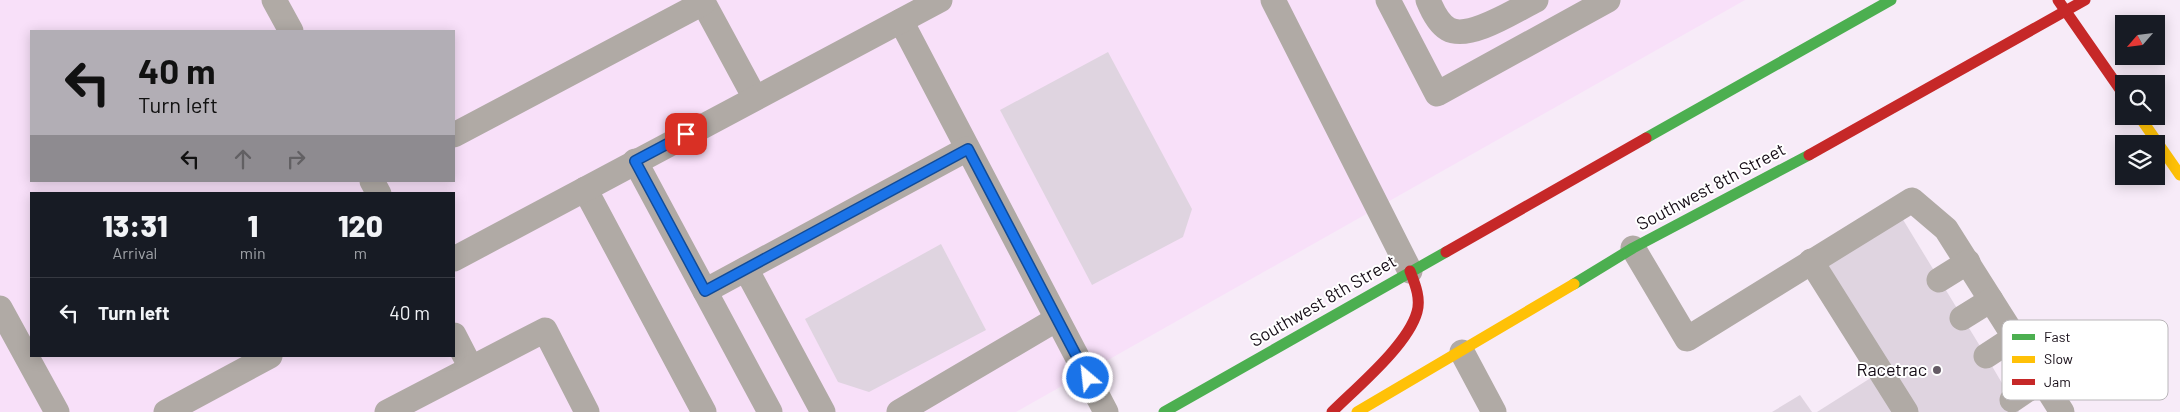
<!DOCTYPE html>
<style>
body{margin:0;font-family:Barlow,sans-serif;background:#20242c;color:#f1f3f6;height:100vh;display:flex;flex-direction:column;font-size:19px;white-space:nowrap}
*{box-sizing:border-box;margin:0}
p{font-size:16px;color:#9ea1a6}
.icon{flex:none;width:28px;height:28px;fill:none;stroke:currentColor;stroke-width:2;stroke-linecap:round;stroke-linejoin:round}
.map{position:relative;flex:1;overflow:hidden}
.sheet{position:absolute;left:30px;top:192px;width:425px;height:165px;display:flex;flex-direction:column;background:#171b24;border-radius:0px;box-shadow:0 2px 12px #0003}
.sheet>*{flex:none}
.top-card{position:absolute;left:30px;top:30px;width:425px;height:152px;border-radius:0px;box-shadow:0 2px 12px #0003;background:#b2aeb5;color:#111;overflow:hidden}
.needle{width:32px;rotate:242deg}
.tools{position:absolute;left:2115px;top:15px;display:grid;gap:10px}
.tools a{display:grid;place-items:center;width:50px;height:50px;border-radius:0px;background:#171b24;box-shadow:0 2px 12px #0003;font-size:25px}
.pin{position:absolute;display:grid;place-items:center;width:42px;height:42px;color:#fff;margin:-21px;border-radius:10px;box-shadow:0 2px 8px #0006}
.me{position:absolute;width:55px;margin:-28px;rotate:332deg;stroke-linejoin:round;filter:drop-shadow(0 0 4px #0008)}
.turn{display:flex;align-items:center;gap:18px;height:105px;padding:0 25px;font-size:22px}
.turn .icon{width:65px;height:65px;stroke-width:2.5}
.turn b{display:block;font-size:35px;line-height:42px}
.lanes{display:flex;align-items:center;height:48px;padding:0 25px;background:#0003;justify-content:center;gap:25px;direction:ltr}
.lanes .off{opacity:.35}
.eta{display:flex;justify-content:space-evenly;align-items:center;height:85px;text-align:center}
.eta b{font-size:30px;font-weight:800;line-height:35px}
ul{padding:0;list-style:none}
li{display:flex;align-items:center;gap:15px;height:70px;padding:0 25px;border-top:1px solid #363941}
li div{flex:1}
li b{display:block;font-size:19px}
li em{font-style:normal}
.map>svg:first-child{display:block}
.built{fill:#f8e0f9;fill-rule:evenodd}
.building{fill:#dfd4e0}
.lines{fill:none;stroke-linecap:round;stroke-linejoin:round}
.lane{stroke:#b0aaa5;stroke-width:25}
.fast{stroke:#4caf50;stroke-width:11}
.slow{stroke:#ffc107;stroke-width:11}
.jam{stroke:#c62828;stroke-width:11}
.route-casing{stroke:#114b97;stroke-width:12}
.route{stroke:#1a73e8;stroke-width:9}
.poi-dot{fill:#645a65;stroke:#fff;stroke-width:2}
.labels{text-anchor:middle;stroke-width:4;stroke-linejoin:round;paint-order:stroke}
.street-label{font-size:18px;fill:#150c16;stroke:#fff}
.poi-label{font-size:18px;fill:#150c16;stroke:#fff;text-anchor:end}
.key{fill:#fff;stroke:#b9b6b9;stroke-width:1}
.key-label{font-size:14px;fill:#150c16}
</style>
<div class="map">
<svg width="2180" height="412" viewBox="0 0 2180 412">
<rect width="100%" height="100%" fill="#f7ebf8"/>
<path class="built" d="M0,0H1745L1016,412H0ZM31,31H454V181H31ZM31,194H454V356H31Z"/>
<g class="building">
<path d="M1108,52L1192,209L1183,237L1092,285L1000,110Z"/>
<path d="M1902,218L1986,356L2019,412H1817L1888,367L1827,263Z"/>
<path d="M941,244L986,330L869,392L838,382L805,319Z"/>
<path d="M1800,395L1812,412H1772Z"/>
</g>
<g class="lines">
<g class="lane">
<path d="M274,0L291,31"/>
<path d="M702,0L755,98"/>
<path d="M1273,0L1410,271"/>
<path d="M1388,0L1437,94L1608,0"/>
<path d="M1428,0C1432,10 1438,23 1448,29C1469,41 1516,10 1536,0"/>
<path d="M901,21L1106,412"/>
<path d="M454,135L703,3"/>
<path d="M635,161L770,412"/>
<path d="M372,181L379,194"/>
<path d="M585,189L704,412"/>
<path d="M1633,248L1687,339L1912,200L1946,229L2062,412"/>
<path d="M454,259L940,0"/>
<path d="M1811,261L1906,412"/>
<path d="M746,269L823,412"/>
<path d="M1939,280L1968,262"/>
<path d="M705,291L967,149"/>
<path d="M0,308L57,412"/>
<path d="M1962,318L1991,300"/>
<path d="M454,335L471,368"/>
<path d="M1462,352L1494,412"/>
<path d="M1986,356L2015,337"/>
<path d="M2012,400L2042,380"/>
<path d="M166,412L270,356"/>
<path d="M387,412L545,330L587,412"/>
<path d="M899,412L1057,319"/>
</g>
<g class="fast">
<path d="M1646,138L1891,0"/>
<path d="M1574,284L1633,248L1809,155"/>
<path d="M1164,412L1446,252"/>
</g>
<g class="slow">
<path d="M2139,116L2180,175"/>
<path d="M1357,412L1574,284"/>
</g>
<g class="jam">
<path d="M2058,0L2124,95"/>
<path d="M1809,155L2085,0"/>
<path d="M1446,252L1646,138"/>
<path d="M1332,412C1356,388 1408,345 1417,312C1421,298 1415,284 1410,271"/>
</g>
</g>
<g class="lines">
<g class="route-casing">
<path id="route" d="M686,134L635,161L705,291L968,149L1088,378"/>
</g>
<use href="#route" class="route"/>
</g>
<circle class="poi-dot" cx="1937" cy="370" r="5"/>
<g class="labels">
<g class="street-label">
<text transform="translate(1711 187) rotate(-28)" y="6">Southwest 8th Street</text>
<text transform="translate(1323 301) rotate(-30)" y="6">Southwest 8th Street</text>
</g>
<g class="poi-label">
<text x="1927" y="376">Racetrac</text>
</g>
</g>
<rect x="2002" y="320" width="166" height="80" rx="8" class="key"/>
<rect x="2012" y="334" width="23" height="6" fill="#4caf50"/>
<rect x="2012" y="356" width="23" height="7" fill="#ffc107"/>
<rect x="2012" y="379" width="23" height="6" fill="#c62828"/>
<g class="key-label">
<text x="2044" y="342">Fast</text>
<text x="2044" y="364">Slow</text>
<text x="2044" y="387">Jam</text>
</g>
</svg>
<div class="tools">
<a><svg class="needle" viewBox="-14 -14 28 28"><path d="M0-13l5 13h-10z" fill="#e53935"/><path d="M0 13l5-13h-10z" fill="#9ea1a6"/></svg></a>
<a><svg class="icon" aria-label="search" viewBox="0 0 24 24"><circle cx="10" cy="10" r="6"/><path d="M15 15l6 6"/></svg></a>
<a><svg class="icon" aria-label="layers" viewBox="0 0 24 24"><path d="M12 4l9 5-9 5-9-5zM3 14l9 5 9-5"/></svg></a>
</div>
<div class="pin" style="left:686px;top:134px;background:#d93025"><svg class="icon" aria-label="arrive" viewBox="0 0 24 24"><path d="M6 21V4h12l-3 4 3 4H6"/></svg></div>
<svg class="me" style="left:1088px;top:378px" viewBox="-20 -20 40 40"><circle r="17" fill="#1a73e8" stroke="#fff" stroke-width="3"/><path d="M0-11L8 9 0 5-8 9z" fill="#fff"/></svg>
<div class="top-card">
<div class="turn"><svg class="icon" aria-label="left" viewBox="0 0 24 24"><path d="M17 20v-9H6M10 6l-5 5 5 5"/></svg><div><b>40 m</b>Turn left</div></div>
<div class="lanes"><svg class="icon" aria-label="left" viewBox="0 0 24 24"><path d="M17 20v-9H6M10 6l-5 5 5 5"/></svg><svg class="icon off" aria-label="ahead" viewBox="0 0 24 24"><path d="M12 20V5M6 11l6-6 6 6"/></svg><svg class="icon off" aria-label="right" viewBox="0 0 24 24"><path d="M7 20v-9h11M14 6l5 5-5 5"/></svg></div>
</div>
<section class="sheet">
<div class="eta">
<div><b>13:31</b><p>Arrival</p></div>
<div><b>1</b><p>min</p></div>
<div><b>120</b><p>m</p></div>
</div>
<ul>
<li><svg class="icon" aria-label="left" viewBox="0 0 24 24"><path d="M17 20v-9H6M10 6l-5 5 5 5"/></svg><div><b>Turn left</b></div><em>40 m</em></li>
</ul>
</section>
</div>
